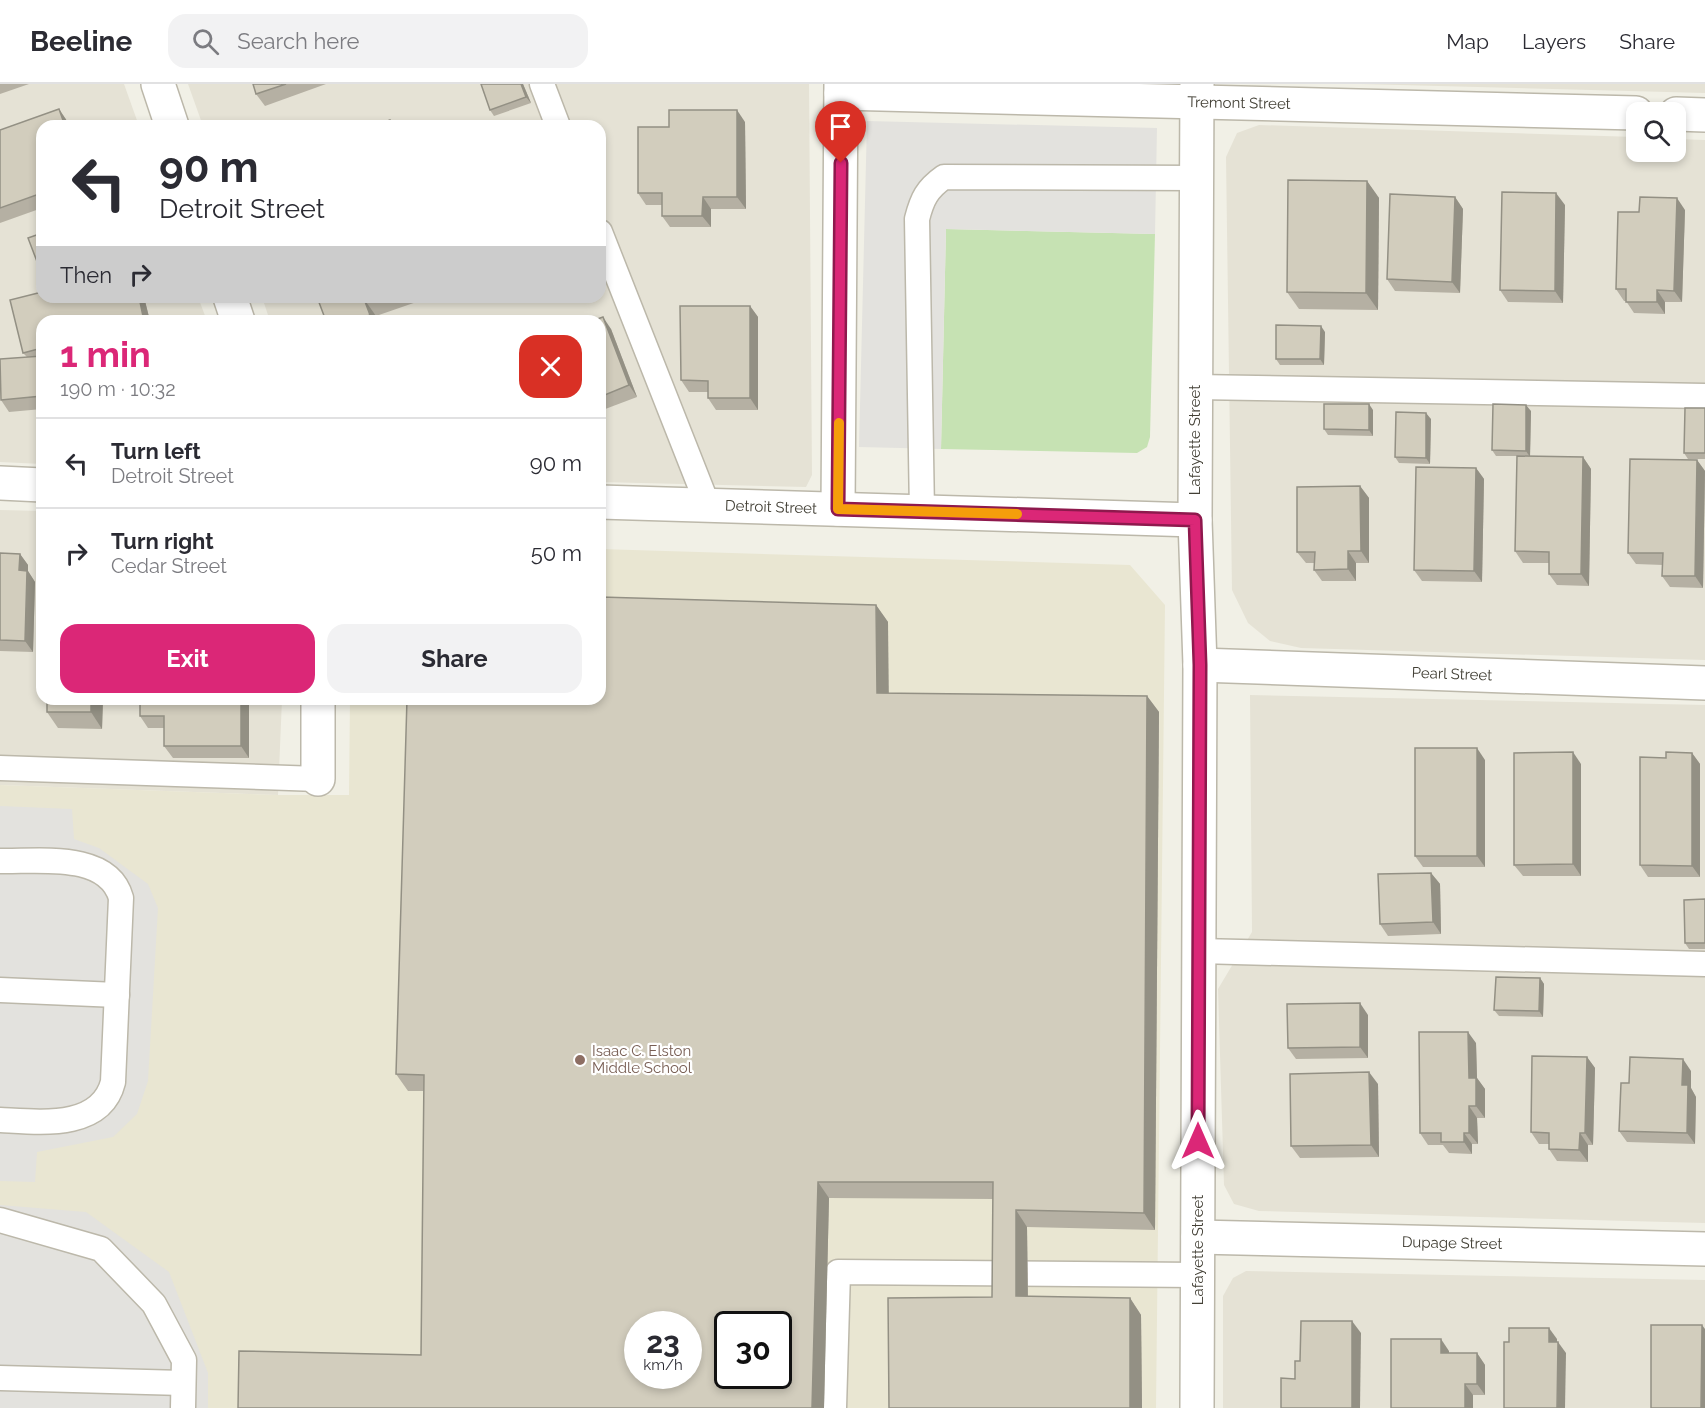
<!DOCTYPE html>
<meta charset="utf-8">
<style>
body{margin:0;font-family:Raleway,sans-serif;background:#f2f2f3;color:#2b2b33;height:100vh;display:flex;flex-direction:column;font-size:22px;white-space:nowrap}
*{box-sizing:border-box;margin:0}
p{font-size:20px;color:#7c7c81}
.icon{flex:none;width:33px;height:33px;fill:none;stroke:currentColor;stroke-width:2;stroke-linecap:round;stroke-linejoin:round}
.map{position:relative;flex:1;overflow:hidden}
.side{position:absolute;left:36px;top:231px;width:570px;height:390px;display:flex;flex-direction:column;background:#fff;border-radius:18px;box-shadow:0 3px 9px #0003}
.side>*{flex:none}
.top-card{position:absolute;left:36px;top:36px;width:570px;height:183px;border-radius:18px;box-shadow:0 3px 9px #0003;background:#fff;color:#2b2b33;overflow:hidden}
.fabs{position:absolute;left:1626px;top:18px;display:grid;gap:12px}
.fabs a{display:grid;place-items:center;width:60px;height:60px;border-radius:12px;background:#fff;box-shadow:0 3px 9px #0003;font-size:30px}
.speed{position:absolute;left:624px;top:1227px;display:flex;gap:12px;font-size:30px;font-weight:700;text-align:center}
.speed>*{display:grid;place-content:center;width:78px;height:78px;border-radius:50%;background:#fff;box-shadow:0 3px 9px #0003;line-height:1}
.speed small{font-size:15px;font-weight:400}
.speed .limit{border:3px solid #111;border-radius:9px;background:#fff;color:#111}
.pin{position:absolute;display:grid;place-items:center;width:51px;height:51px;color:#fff;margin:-62px -26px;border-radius:50% 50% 50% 0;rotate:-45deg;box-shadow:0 0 6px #0007}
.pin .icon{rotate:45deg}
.me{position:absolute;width:66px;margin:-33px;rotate:0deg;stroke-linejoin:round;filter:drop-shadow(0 0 4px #0008)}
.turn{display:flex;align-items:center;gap:21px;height:126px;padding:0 24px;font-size:27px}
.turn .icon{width:78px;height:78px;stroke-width:2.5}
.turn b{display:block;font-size:42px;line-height:51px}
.then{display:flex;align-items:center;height:57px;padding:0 24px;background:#0003;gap:12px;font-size:22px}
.round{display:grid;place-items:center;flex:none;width:63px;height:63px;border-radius:18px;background:#f2f2f3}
.overview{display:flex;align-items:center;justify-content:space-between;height:102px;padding:0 24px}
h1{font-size:36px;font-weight:700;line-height:45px;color:#db2777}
.cta{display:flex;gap:12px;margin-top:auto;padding:12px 24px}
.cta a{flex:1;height:69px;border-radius:18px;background:#db2777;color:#fff;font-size:24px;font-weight:700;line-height:69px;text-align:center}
.cta a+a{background:#f2f2f3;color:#2b2b33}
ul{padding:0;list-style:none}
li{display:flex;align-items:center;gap:18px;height:90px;padding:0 24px;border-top:2px solid #e1e1e2}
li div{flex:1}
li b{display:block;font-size:22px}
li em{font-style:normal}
header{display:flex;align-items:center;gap:36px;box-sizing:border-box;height:84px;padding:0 30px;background:#fff;border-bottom:2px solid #e1e1e2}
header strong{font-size:28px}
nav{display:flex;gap:33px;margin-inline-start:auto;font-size:21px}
.search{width:420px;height:54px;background:#f2f2f3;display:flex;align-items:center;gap:15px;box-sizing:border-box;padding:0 21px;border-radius:18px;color:#7c7c81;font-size:22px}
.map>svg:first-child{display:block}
.residential{fill:#e5e2d5}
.education{fill:#e9e6d2;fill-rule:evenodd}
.green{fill:#c6e2b3}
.parking{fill:#e3e2de}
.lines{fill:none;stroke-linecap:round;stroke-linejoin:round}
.service-casing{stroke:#bcb8aa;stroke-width:27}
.minor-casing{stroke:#bcb8aa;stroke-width:36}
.service{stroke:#fff;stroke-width:24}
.minor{stroke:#fff;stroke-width:33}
.wall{fill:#b5b0a3}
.shaded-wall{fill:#939084}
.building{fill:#d2cdbd;stroke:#939084;stroke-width:1.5;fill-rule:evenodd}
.route-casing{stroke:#8e194d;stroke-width:15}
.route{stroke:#db2777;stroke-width:10}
.slow{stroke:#f59e0b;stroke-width:10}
.education-dot{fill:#8d6e63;stroke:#fff;stroke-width:2}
.labels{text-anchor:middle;stroke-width:4.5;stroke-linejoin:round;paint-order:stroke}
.street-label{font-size:15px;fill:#434036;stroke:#fff}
.education-label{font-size:15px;fill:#785e54;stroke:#fff;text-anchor:start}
</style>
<header>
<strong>Beeline</strong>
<div class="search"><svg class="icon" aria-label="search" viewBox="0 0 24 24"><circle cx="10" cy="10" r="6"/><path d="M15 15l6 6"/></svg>Search here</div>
<nav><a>Map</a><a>Layers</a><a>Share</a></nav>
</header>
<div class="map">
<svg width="1705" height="1324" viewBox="0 0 1705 1324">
<rect width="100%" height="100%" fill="#f1f0e6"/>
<g class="residential">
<path d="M0,0H124L139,42H42V213H198L207,237H42V380L0,378Z"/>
<path d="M188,0H809L812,391L806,403L600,398V237H270L262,213H600V42H203Z"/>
<path d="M1361,0H1705V9Z"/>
<path d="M1259,41L1636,53V68H1676V55L1705,56V576L1301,564L1270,557L1248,539L1232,506L1226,73L1237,49Z"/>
<path d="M0,426L42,427V615H282L278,711L0,701Z"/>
<path d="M1250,611L1705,621V1139L1259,1127L1234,1120L1224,1101L1218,905L1252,848Z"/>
<path d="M1246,1187L1705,1196V1324H1223V1212L1233,1194Z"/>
</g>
<path class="education" d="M600,465L1130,481L1165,521L1156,1324H0V701L278,711H349L350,615H600ZM638,1240H688V1292H638ZM728,1240H778V1292H728Z"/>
<path class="green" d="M946,145L1155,150L1150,353L1147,363L1137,369L941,365Z"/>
<g class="parking">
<path d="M867,37L1157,44L1155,150L946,145L941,365L859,363Z"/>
<path d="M0,722L72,725L74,755L99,764L148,800L158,824L148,997L137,1030L113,1053L37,1068L35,1098L0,1097Z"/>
<path d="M0,1121L86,1128L169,1188L208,1289V1324H0Z"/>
</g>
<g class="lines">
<g class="service-casing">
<g id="service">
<path d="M542,0L558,42"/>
<path d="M600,148L708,422"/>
<path d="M1196,303L1705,312"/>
<path d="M922,428L917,135C922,115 927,105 944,93L1197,94"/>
<path d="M0,684L318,695"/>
<path d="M0,777C37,778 108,767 121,814L113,998C101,1046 39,1038 0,1036"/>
<path d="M1199,867L1705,880"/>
<path d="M0,906L117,911"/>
<path d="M0,1136L101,1165L154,1220L184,1276L183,1324"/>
<path d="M0,1294L183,1299"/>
<path d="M834,1324L838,1188L1198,1191"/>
</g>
</g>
<g class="minor-casing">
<g id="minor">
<path d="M158,0L172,42"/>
<path d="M841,9L1636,29"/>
<path d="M1676,30L1705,31"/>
<path d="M230,213L238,237"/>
<path d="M0,399L42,401"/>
<path d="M600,418L1195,436"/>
<path d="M838,425L841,0"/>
<path d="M1200,581L1705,599"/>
<path d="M318,615V695"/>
<path d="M1198,1153L1705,1165"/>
<path d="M1197,1324L1200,581L1195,436L1197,0"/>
</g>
</g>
<use href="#service" class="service"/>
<use href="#minor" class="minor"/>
</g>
<g class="wall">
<path d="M0,0H29L0,10Z"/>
<path d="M253,0H326L265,22L256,10Z"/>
<path d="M523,0L531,19L494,32L490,26Z"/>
<path d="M59,25L67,37L69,42H42V124L0,139V46Z"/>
<path d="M745,38L746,125H711V143H670L662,132V121H646L638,109L669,43Z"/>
<path d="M1367,97L1379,114L1378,226L1299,225L1287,208Z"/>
<path d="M1455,113L1463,125L1460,209L1395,207L1387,195Z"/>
<path d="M1565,121L1563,219L1508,218L1500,206Z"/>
<path d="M1685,126L1682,218H1665V230L1634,229L1626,217H1624L1616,205L1639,128Z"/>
<path d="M42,213H144L150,237H42V325L9,328L1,316L27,273L23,269Z"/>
<path d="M317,213H431L376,232L378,237H326Z"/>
<path d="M750,222L758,233V326H716L708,314V308H689L681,296Z"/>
<path d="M600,237L611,245L637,313L600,327Z"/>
<path d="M1325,248L1324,281H1280L1276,275Z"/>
<path d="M1705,324V375H1688L1684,369Z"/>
<path d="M1373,326V352L1328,351L1324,345Z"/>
<path d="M1531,327L1530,372L1583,373L1591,385L1589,502L1557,501L1549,490V479H1523L1515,467L1517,372H1496L1492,366Z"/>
<path d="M1431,335L1430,380L1399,379L1395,373Z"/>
<path d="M1697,376L1705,387L1703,504L1670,503L1662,492L1663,481L1636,480L1628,469Z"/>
<path d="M1476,384L1484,395L1482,498L1422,497L1414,486Z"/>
<path d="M1360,402L1369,414V479H1356V497H1322L1314,486V479H1306L1297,468Z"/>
<path d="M0,469L20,470L28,481V487L35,498L33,568L0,567Z"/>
<path d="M876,521L888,538V609L1147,612L1159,628L1155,1146L1027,1143L1028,1213L1130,1214L1141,1231L1142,1324H889L992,1213L993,1115L829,1114L824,1324H238L421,1271L424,1007H408L396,990Z"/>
<path d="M47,615H103L102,645L58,644L47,628Z"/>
<path d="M249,615V674H173L164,662V644H148L140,632Z"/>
<path d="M1692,669L1700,680V793H1648L1640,781L1666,674Z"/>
<path d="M1485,676V783H1423L1415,772Z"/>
<path d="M1581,680V792H1523L1514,781Z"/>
<path d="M1431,789L1440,800L1441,850L1388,852L1380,840Z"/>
<path d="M1705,815V865H1689L1685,859Z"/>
<path d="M1540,894L1544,900L1543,933L1499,932L1494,926Z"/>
<path d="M1368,931V974L1296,975L1288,964Z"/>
<path d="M1476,959L1477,994L1485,1005V1034H1477L1478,1060H1472V1070L1449,1069L1443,1061H1428L1420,1049Z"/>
<path d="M1587,973L1595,984L1593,1061H1588V1078L1557,1077L1549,1065V1060H1539L1531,1048Z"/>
<path d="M1691,987V1004L1696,1013L1695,1060L1627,1058L1619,1047L1629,999Z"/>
<path d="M1378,1000L1379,1073L1300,1074L1291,1062Z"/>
<path d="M1449,1267V1269H1477L1485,1281V1311H1473L1391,1324Z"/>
</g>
<g class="shaded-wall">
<path d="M521,0H523L531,19L526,13Z"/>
<path d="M59,25L67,37L69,42H65Z"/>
<path d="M737,26L745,38L746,125L737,113Z"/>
<path d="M1367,97L1379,114L1378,226L1366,209Z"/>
<path d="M1556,109L1565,121L1563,219L1555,207Z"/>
<path d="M703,113L711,125V143L702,132Z"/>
<path d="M1455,113L1463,125L1460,209L1452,198Z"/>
<path d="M1677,114L1685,126L1682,218L1674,207Z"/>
<path d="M1657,206L1665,218V230L1657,218Z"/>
<path d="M139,213H144L150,237H144Z"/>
<path d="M364,215L376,232L378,237H374L370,231Z"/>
<path d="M750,222L758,233V326L750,314Z"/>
<path d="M603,233L611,245L637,313L629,301Z"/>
<path d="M1321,242L1325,248L1324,281L1320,275Z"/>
<path d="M1369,320L1373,326V352L1369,346Z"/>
<path d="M1526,321L1531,327L1530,373L1526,367Z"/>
<path d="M1426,329L1431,335L1430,380L1426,374Z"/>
<path d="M1583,373L1591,385L1589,502L1581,490Z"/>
<path d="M1697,376L1705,387L1703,504L1695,492Z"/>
<path d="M1476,384L1484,395L1482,498L1474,487Z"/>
<path d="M1360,402L1369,414V479L1361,467Z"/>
<path d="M1348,467L1356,479V497L1348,485Z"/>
<path d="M20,470L28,481V487L35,498L33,568L25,557L19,486Z"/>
<path d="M876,521L888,538L889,626L877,609Z"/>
<path d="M1147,612L1159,628L1155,1146L1144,1129Z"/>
<path d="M91,615H103L102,645L91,628Z"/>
<path d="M241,615H249V674L241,662Z"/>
<path d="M1477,664L1485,676V783L1477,772Z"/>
<path d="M1573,668L1581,680V792L1573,780Z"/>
<path d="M1692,669L1700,680V793L1692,782Z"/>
<path d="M1431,789L1440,800L1441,850L1433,838Z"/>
<path d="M1540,894L1544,900L1543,933L1539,927Z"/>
<path d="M1360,919L1368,931V974L1360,963Z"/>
<path d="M1468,948L1476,959L1477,994L1485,1005V1034L1476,1022L1469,994Z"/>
<path d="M1587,973L1595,984L1593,1061L1585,1049Z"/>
<path d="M1683,975L1691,987V1004L1696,1013L1695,1060L1687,1049L1682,1001Z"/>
<path d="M1369,988L1378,1000L1379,1073L1371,1061Z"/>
<path d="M1469,1022L1477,1034L1478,1060L1469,1049Z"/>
<path d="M1464,1049L1472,1060V1070L1464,1058Z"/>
<path d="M1580,1049L1588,1061V1078L1579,1066Z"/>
<path d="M818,1098L829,1114L824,1324H812Z"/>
<path d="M1016,1126L1027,1143L1028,1229L1016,1212Z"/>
<path d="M1130,1214L1141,1231L1142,1324H1130Z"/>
<path d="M1352,1237L1361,1249L1360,1324H1352Z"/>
<path d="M1702,1241L1705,1245V1324H1701Z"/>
<path d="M1549,1244L1557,1255V1269L1549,1258Z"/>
<path d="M1441,1255L1449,1267V1281L1441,1269Z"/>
<path d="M1558,1258L1566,1269L1565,1324H1557Z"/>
<path d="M1477,1269L1485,1281V1311L1477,1300Z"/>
<path d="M1465,1300L1473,1311V1324H1465Z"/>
</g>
<g class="building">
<path d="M253,0H286L256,10Z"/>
<path d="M481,0H521L526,13L490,26Z"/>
<path d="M59,25L65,42H42V109L0,124V46Z"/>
<path d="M669,26H737V113H703L702,132H662V109H638V43H669Z"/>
<path d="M390,36L392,42H374Z"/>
<path d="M364,39L365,42H355Z"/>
<path d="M1288,96L1367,97L1366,209L1287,208Z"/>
<path d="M1502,108L1556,109L1555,207L1500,206Z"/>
<path d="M1390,110L1455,113L1452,198L1387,195Z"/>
<path d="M1640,113L1677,114L1674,207L1657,206V218H1626V205H1616L1618,128H1639Z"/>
<path d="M42,149V187L41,188L28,154Z"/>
<path d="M42,208V213H139L144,237H42V264L23,269L10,216Z"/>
<path d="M317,213H370L364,215L370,231L352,237H326Z"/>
<path d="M680,222H750V314H708V297L681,296Z"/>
<path d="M603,233L629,301L600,313V237H592Z"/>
<path d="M1276,241L1321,242L1320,275H1276Z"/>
<path d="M42,272V312L1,316L0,275Z"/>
<path d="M1324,320H1369V346L1324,345Z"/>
<path d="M1493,320L1526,321V367L1492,366Z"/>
<path d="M1685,324H1705V369H1684Z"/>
<path d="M1396,328L1426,329V374L1395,373Z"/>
<path d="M1517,372L1583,373L1581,490H1549V468L1515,467Z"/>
<path d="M1630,375L1697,376L1695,492H1662L1663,469H1628Z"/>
<path d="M1416,383L1476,384L1474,487L1414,486Z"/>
<path d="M1360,402L1361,467H1348V485L1314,486L1315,468H1297V403Z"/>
<path d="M0,469L20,470L19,486L27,487L25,557L0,556Z"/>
<path d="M600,513L876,521L877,609L1147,612L1144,1129L1016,1126V1212L1130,1214V1324H889L888,1214L992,1213L993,1098H818L812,1324H238L239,1267L421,1271L424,991L396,990L407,615H600ZM638,1240H688V1292H638ZM728,1240H778V1292H728Z"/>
<rect x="47" y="615" width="44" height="13"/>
<path d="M140,615H241V662H164V632H140Z"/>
<rect x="1415" y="664" width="62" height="108"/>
<path d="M1573,668V780L1514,781V669Z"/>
<path d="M1666,668L1692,669V782L1640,781V673L1666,674Z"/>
<path d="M1431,789L1433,838L1380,840L1378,790Z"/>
<path d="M1705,815V859H1685L1684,816Z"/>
<path d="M1496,893L1540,894L1539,927L1494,926Z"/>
<path d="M1360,919V963L1288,964L1287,920Z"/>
<path d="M1419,948H1468L1469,994H1476V1022H1469V1049H1464V1058H1441V1049H1420Z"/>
<path d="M1532,972L1587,973L1585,1049H1580L1579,1066L1549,1065V1049L1531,1048Z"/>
<path d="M1630,973L1683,975L1682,1001H1688L1687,1049L1619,1047L1621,999H1629Z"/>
<path d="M1369,988L1371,1061L1291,1062L1290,990Z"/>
<path d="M1301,1237H1352V1324H1281V1294L1295,1295V1277H1300Z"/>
<path d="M1651,1241H1702L1701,1324H1651Z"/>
<path d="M1509,1244H1549V1258H1558L1557,1324H1504V1258H1509Z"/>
<path d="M1391,1255H1441V1269H1477V1300H1465V1324H1391Z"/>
</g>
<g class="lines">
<g class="route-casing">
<path id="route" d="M841,79L838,425L1195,436L1200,581L1198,1057"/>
</g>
<use href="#route" class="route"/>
<path class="slow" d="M839,339L838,425L1017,430"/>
</g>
<circle class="education-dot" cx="580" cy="976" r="6"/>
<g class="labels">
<g class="street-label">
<text transform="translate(1239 19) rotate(1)" y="5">Tremont Street</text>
<text transform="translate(1195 356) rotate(-90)" y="5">Lafayette Street</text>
<text transform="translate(771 423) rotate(2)" y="5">Detroit Street</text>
<text transform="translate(1452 590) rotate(2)" y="5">Pearl Street</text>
<text transform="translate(1452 1159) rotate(1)" y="5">Dupage Street</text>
<text transform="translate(1198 1166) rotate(-90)" y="5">Lafayette Street</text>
</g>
<g class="education-label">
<text x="592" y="972">Isaac C. Elston<tspan x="592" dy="17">Middle School</tspan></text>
</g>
</g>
</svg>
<div class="fabs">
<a><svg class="icon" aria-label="search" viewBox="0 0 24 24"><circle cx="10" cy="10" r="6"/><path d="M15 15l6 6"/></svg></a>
</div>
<div class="speed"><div>23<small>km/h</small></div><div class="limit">30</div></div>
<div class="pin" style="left:841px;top:79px;background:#d93025"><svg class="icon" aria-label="arrive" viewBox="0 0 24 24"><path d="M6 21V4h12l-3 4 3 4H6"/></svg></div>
<svg class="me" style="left:1198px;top:1057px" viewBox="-20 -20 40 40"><path d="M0-17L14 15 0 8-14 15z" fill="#db2777" stroke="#fff" stroke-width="4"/></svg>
<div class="top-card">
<div class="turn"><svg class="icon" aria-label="left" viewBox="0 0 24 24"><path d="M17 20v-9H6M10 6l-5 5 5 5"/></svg><div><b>90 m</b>Detroit Street</div></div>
<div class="then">Then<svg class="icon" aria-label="right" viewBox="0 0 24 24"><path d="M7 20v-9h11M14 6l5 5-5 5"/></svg></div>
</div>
<section class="side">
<div class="overview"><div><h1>1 min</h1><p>190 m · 10:32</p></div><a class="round" style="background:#d93025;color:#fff"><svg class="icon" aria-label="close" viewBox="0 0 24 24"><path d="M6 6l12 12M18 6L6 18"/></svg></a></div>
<ul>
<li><svg class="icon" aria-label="left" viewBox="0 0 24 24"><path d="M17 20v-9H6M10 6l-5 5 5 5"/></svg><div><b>Turn left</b><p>Detroit Street</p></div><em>90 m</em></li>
<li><svg class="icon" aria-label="right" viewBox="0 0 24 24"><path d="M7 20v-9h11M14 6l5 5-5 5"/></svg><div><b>Turn right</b><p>Cedar Street</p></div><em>50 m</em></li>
</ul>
<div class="cta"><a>Exit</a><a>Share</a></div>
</section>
</div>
